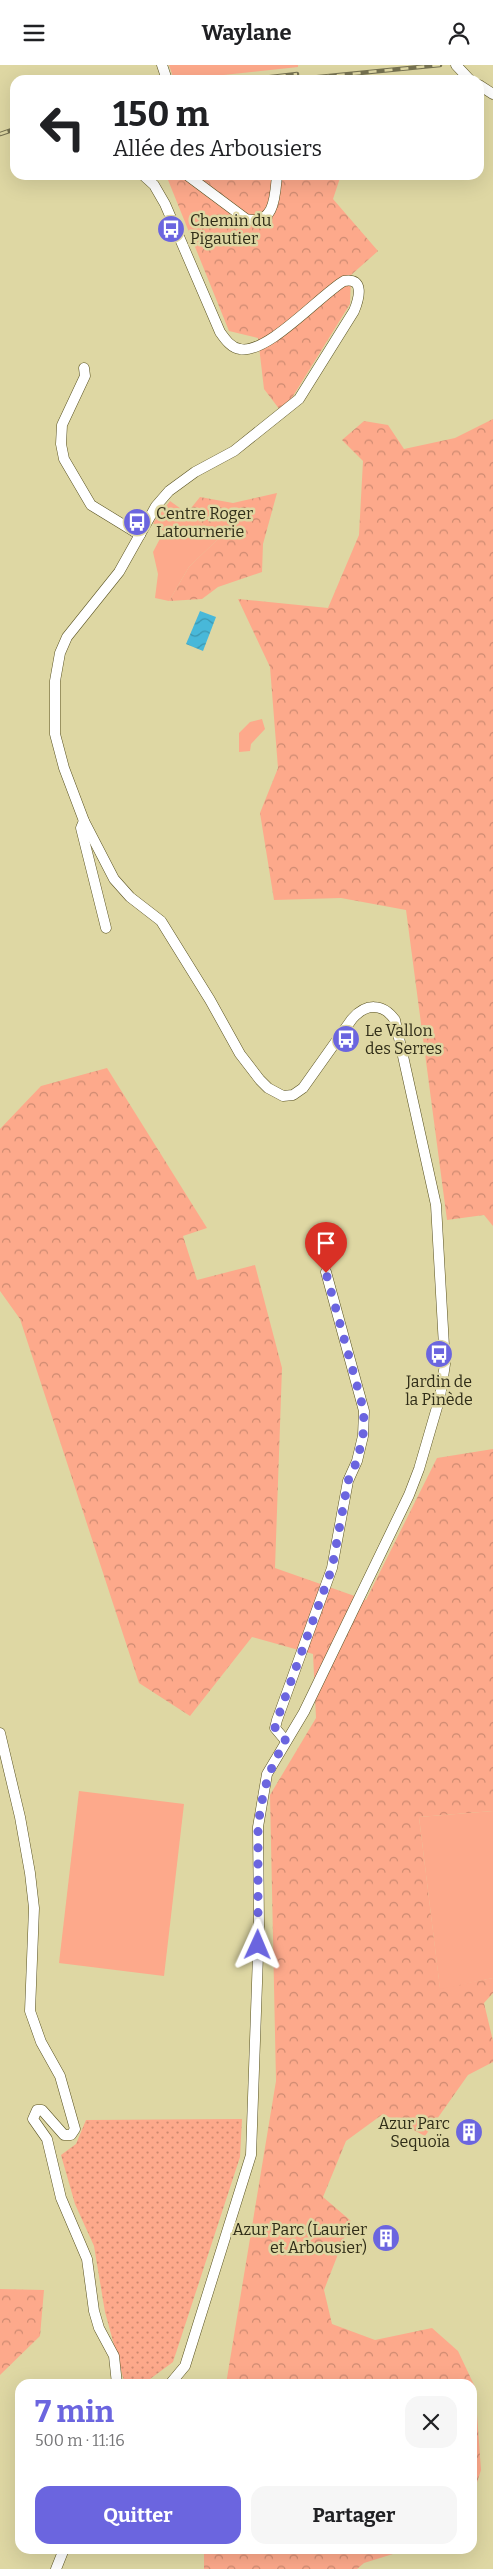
<!DOCTYPE html>
<html lang="fr">
<meta charset="utf-8">
<style>
body{margin:0;font-family:Bitter,serif;background:#f6f6f6;color:#202124;height:100vh;display:flex;flex-direction:column;font-size:19px;white-space:nowrap}
*{box-sizing:border-box;margin:0}
p{font-size:16px;color:#757577}
.icon{flex:none;width:28px;height:28px;fill:none;stroke:currentColor;stroke-width:2;stroke-linecap:round;stroke-linejoin:round}
.map{position:relative;flex:1;overflow:hidden}
.drawer{position:absolute;left:15px;top:2314px;width:462px;height:175px;display:flex;flex-direction:column;background:#fff;border-radius:15px;box-shadow:0 5px 20px #0002}
.drawer>*{flex:none}
.guide{position:absolute;left:10px;top:10px;width:474px;height:105px;border-radius:15px;box-shadow:0 5px 20px #0002;background:#fff;color:#202124;overflow:hidden}
.pin{position:absolute;display:grid;place-items:center;width:42px;height:42px;color:#fff;margin:-51px -21px;border-radius:50% 50% 50% 0;rotate:-45deg;box-shadow:0 0 5px #0007}
.pin .icon{rotate:45deg}
.me{position:absolute;width:55px;margin:-28px;rotate:1deg;stroke-linejoin:round;filter:drop-shadow(0 0 4px #0008)}
.turn{display:flex;align-items:center;gap:18px;height:105px;padding:0 20px;font-size:22px}
.turn .icon{width:65px;height:65px;stroke-width:2.5}
.turn b{display:block;font-size:35px;line-height:42px}
.round{display:grid;place-items:center;flex:none;width:52px;height:52px;border-radius:15px;background:#f6f6f6}
.headline{display:flex;align-items:center;justify-content:space-between;height:85px;padding:0 20px}
h1{font-size:30px;font-weight:700;line-height:38px;color:#6b65df}
.cta{display:flex;gap:10px;margin-top:auto;padding:10px 20px}
.cta a{flex:1;height:58px;border-radius:15px;background:#6b65df;color:#fff;font-size:20px;font-weight:700;line-height:58px;text-align:center}
.cta a+a{background:#f6f6f6;color:#202124}
header{display:flex;justify-content:space-between;align-items:center;height:65px;padding:0 20px;background:#fff;font-size:22px;font-weight:700}
.map>svg:first-child{display:block}
.grass{fill:url(#grass-dots)}
.forest{fill:url(#forest-crowns)}
.green{fill:#fda98b}
.water{fill:url(#water-waves)}
.lines{fill:none;stroke-linecap:round;stroke-linejoin:round}
.minor-casing{stroke:#585120;stroke-width:11}
.minor{stroke:#fff;stroke-width:10}
.rail-casing{stroke:#767250;stroke-width:4.5}
.rail{stroke:#ded7a3;stroke-width:2.5;stroke-dasharray:8;stroke-linecap:butt}
.route{stroke:#6b65df;stroke-width:9;stroke-dasharray:0 16.2}
.labels{text-anchor:middle;stroke-width:5;stroke-linejoin:round;paint-order:stroke}
.poi-label{font-size:16px;fill:#302d18;stroke:#ded7a3;text-anchor:start}
</style>
<header><svg class="icon" aria-label="menu" viewBox="0 0 24 24"><path d="M4 6h16M4 12h16M4 18h16"/></svg>Waylane<svg class="icon" aria-label="person" viewBox="0 0 24 24"><circle cx="12" cy="8" r="4"/><path d="M4 21q1-7 8-7t8 7"/></svg></header>
<div class="map">
<svg width="493" height="2504" viewBox="0 0 493 2504">
<defs>
<pattern id="grass-dots" width="8" height="8" patternUnits="userSpaceOnUse" patternTransform="scale(1.25)"><rect width="8" height="8" fill="#fda98b"/><path d="M2 2h.1M6 6h.1" fill="none" stroke="#cd8a71" stroke-width="1.8" stroke-linecap="round"/></pattern>
<pattern id="forest-crowns" width="20" height="18" patternUnits="userSpaceOnUse" patternTransform="scale(1.25)"><rect width="20" height="18" fill="#fda98b"/><path d="M2 6a3 3 0 1 1 6 0M12 15a3 3 0 1 1 6 0" fill="none" stroke="#cd8a71"/></pattern>
<pattern id="water-waves" width="16" height="10" patternUnits="userSpaceOnUse" patternTransform="scale(1.25)"><rect width="16" height="10" fill="#48b8d9"/><path d="M0 5q4-4 8 0t8 0" fill="none" stroke="#3c96af"/></pattern>
</defs>
<rect width="100%" height="100%" fill="#ded7a3"/>
<path class="grass" d="M242,2054L240,2092L173,2297L150,2314L124,2316L105,2247L94,2181L75,2139L61,2090L76,2079L86,2055Z"/>
<g class="forest">
<path d="M166,110H341L333,134L378,186L351,210L350,239L290,336L280,345L264,324L258,273L229,266Z"/>
<path d="M493,354V1161L484,1150L447,1155L406,845L341,833L274,835L260,748L278,703L270,602L238,534L328,543L359,470L363,396L342,375L364,356L388,360L404,384L455,373Z"/>
<path d="M277,428L263,479L262,507L218,522L202,534L169,536L189,502L220,472L187,448L200,432L233,438Z"/>
<path d="M107,1003L207,1163L183,1171L197,1215L255,1200L282,1303L275,1503L366,1535L437,1393L493,1384V1746L419,1752L440,1923L493,1913V1928L484,1938L493,1976V1997L468,2010L425,2071L383,2049L346,2076L323,2132L351,2156L324,2225L332,2259L375,2275L432,2263L458,2286L475,2322L481,2405L473,2430L472,2319H226L276,2016L270,1730L316,1653L313,1589L252,1572L190,1651L139,1618L20,1254L0,1226V1064L41,1021Z"/>
<path d="M0,2224L44,2225L40,2271L0,2310Z"/>
<path d="M204,2484H409L364,2498L357,2504H204Z"/>
</g>
<g class="green">
<path d="M169,0H298V2L177,15H174Z"/>
<path d="M170,436L220,472L189,502L169,536L155,533L158,509L153,487L164,466L153,458Z"/>
<path d="M262,654L265,664L251,679L250,686L239,687V668L250,657Z"/>
<path d="M79,1726L184,1739L164,1911L59,1898Z"/>
<path d="M493,1746V1913L440,1924L419,1752Z"/>
</g>
<path class="water" d="M200,546L216,552L203,586L186,579Z"/>
<g class="lines">
<g class="minor-casing">
<g id="minor">
<path d="M162,0L167,15"/>
<path d="M456,0L470,15"/>
<path d="M479,20L493,29"/>
<path d="M143,110L154,120L165,139L220,267C225,274 231,283 240,284C267,290 320,230 344,216C365,212 359,234 354,246L299,334L234,386L195,407L169,426L156,441L119,507L67,572L60,588L55,616V669L64,703L84,756L114,814L130,832L161,856L210,935L240,989L260,1015L268,1023L283,1031L293,1030L303,1023L352,954C366,938 383,938 395,955L436,1140L445,1299L440,1332L419,1404L409,1430L304,1647L267,1709L258,1762L259,1861L251,2090L185,2301L170,2319"/>
<path d="M187,110L246,154C275,161 275,131 277,110"/>
<path d="M84,303L85,311L62,360L61,379L64,394L91,440L140,470"/>
<path d="M84,756L81,763L106,863"/>
<path d="M0,1668L20,1752L30,1808L34,1843L30,1946L41,1977L60,2011L75,2064L71,2070H64L42,2045H37L33,2054L47,2074L61,2133L87,2194L94,2246L99,2263L114,2291L117,2319"/>
<path d="M286,1676L275,1663L277,1655L332,1503L348,1416L357,1396L363,1371L364,1346L326,1207"/>
<path d="M56,2504L64,2484"/>
</g>
</g>
<use href="#minor" class="minor"/>
<g class="rail-casing">
<g id="rail">
<path d="M246,15L297,9"/>
<path d="M289,15L440,0"/>
<path d="M0,69L15,64"/>
</g>
</g>
<use href="#rail" class="rail"/>
</g>
<g class="lines">
<path class="route" d="M258,1880V1762C262,1729 268,1704 286,1676L275,1663L277,1655L332,1503L348,1416L357,1396L363,1371L364,1346L326,1208"/>
</g>
<defs>
<g id="bus-disc" transform="scale(1.4375)"><circle r="9.5" fill="#6b65df" stroke="#ded7a3"/><path d="M-5-6H5V4H4V6H2V4H-2V6H-4V4H-5ZM-3.5-4V0h7V-4ZM-3.5 1.2v1.5H-2V1.2ZM2 1.2v1.5H3.5V1.2Z" fill="#fff"/></g>
<g id="building-disc" transform="scale(1.4375)"><circle r="9.5" fill="#6b65df" stroke="#ded7a3"/><path d="M-4-6H4V6H1V3H-1V6H-4ZM-2.5-4.3h1.7v1.8h-1.7ZM.8-4.3h1.7v1.8H.8ZM-2.5-1h1.7V.8h-1.7ZM.8-1h1.7V.8H.8Z" fill="#fff"/></g>
</defs>
<g fill-rule="evenodd">
<use href="#bus-disc" x="171" y="164"/>
<use href="#bus-disc" x="137" y="457"/>
<use href="#bus-disc" x="346" y="974"/>
<use href="#bus-disc" x="439" y="1289"/>
<use href="#building-disc" x="469" y="2067"/>
<use href="#building-disc" x="386" y="2173"/>
</g>
<g class="labels">
<g class="poi-label">
<text x="190" y="161">Chemin du<tspan x="190" dy="18">Pigautier</tspan></text>
<text x="156" y="454">Centre Roger<tspan x="156" dy="18">Latournerie</tspan></text>
<text x="365" y="971">Le Vallon<tspan x="365" dy="18">des Serres</tspan></text>
<text x="439" y="1322" text-anchor="middle">Jardin de<tspan x="439" dy="18">la Pinède</tspan></text>
<text x="450" y="2064" text-anchor="end">Azur Parc<tspan x="450" dy="18">Sequoïa</tspan></text>
<text x="367" y="2170" text-anchor="end">Azur Parc (Laurier<tspan x="367" dy="18">et Arbousier)</tspan></text>
</g>
</g>
</svg>
<div class="pin" style="left:326px;top:1208px;background:#d93025"><svg class="icon" aria-label="arrive" viewBox="0 0 24 24"><path d="M6 21V4h12l-3 4 3 4H6"/></svg></div>
<svg class="me" style="left:258px;top:1880px" viewBox="-20 -20 40 40"><path d="M0-17L14 15 0 8-14 15z" fill="#6b65df" stroke="#fff" stroke-width="4"/></svg>
<div class="guide">
<div class="turn"><svg class="icon" aria-label="left" viewBox="0 0 24 24"><path d="M17 20v-9H6M10 6l-5 5 5 5"/></svg><div><b>150 m</b>Allée des Arbousiers</div></div>
</div>
<section class="drawer">
<div class="headline"><div><h1>7 min</h1><p>500 m · 11:16</p></div><a class="round"><svg class="icon" aria-label="close" viewBox="0 0 24 24"><path d="M6 6l12 12M18 6L6 18"/></svg></a></div>
<div class="cta"><a>Quitter</a><a>Partager</a></div>
</section>
</div>
